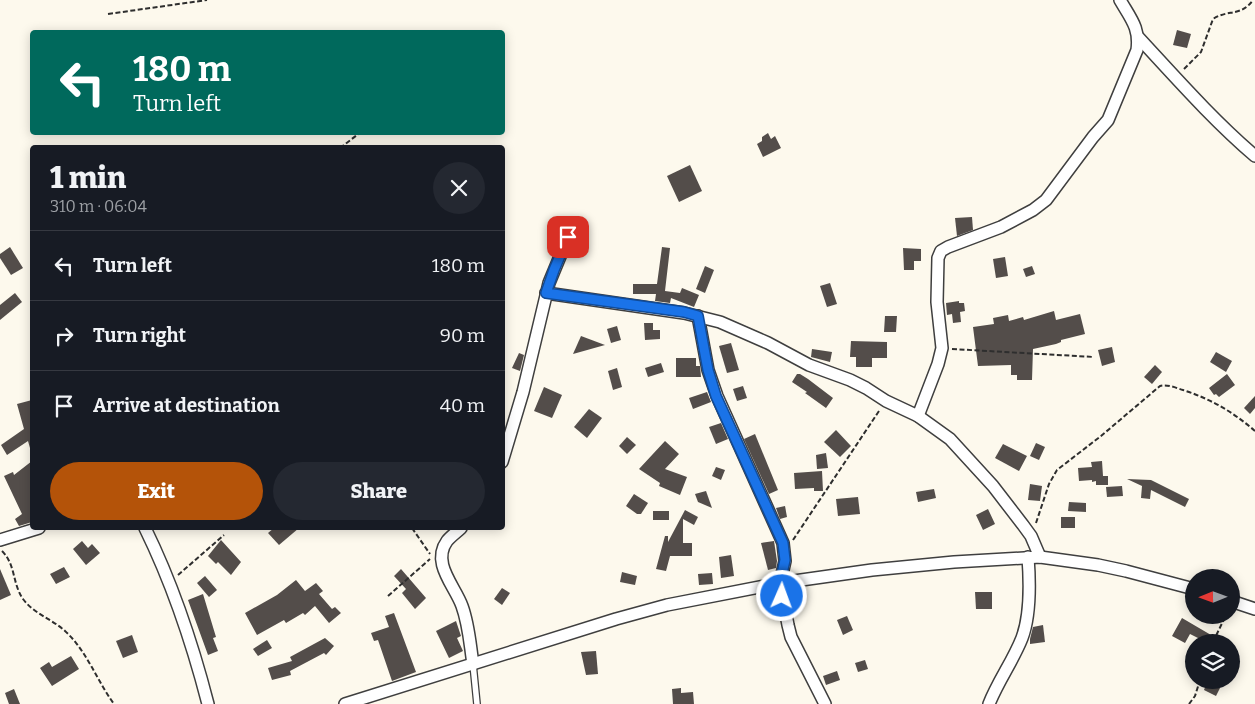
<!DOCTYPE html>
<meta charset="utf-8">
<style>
body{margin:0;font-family:Bitter,serif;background:#242831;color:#f1f3f6;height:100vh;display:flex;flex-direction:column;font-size:19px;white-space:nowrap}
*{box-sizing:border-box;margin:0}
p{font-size:16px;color:#9ea1a6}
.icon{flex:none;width:28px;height:28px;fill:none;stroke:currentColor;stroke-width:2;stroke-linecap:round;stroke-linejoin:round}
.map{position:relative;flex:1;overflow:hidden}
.side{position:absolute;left:30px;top:145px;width:475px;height:385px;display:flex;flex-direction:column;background:#171b24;border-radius:5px;box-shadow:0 2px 12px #0003}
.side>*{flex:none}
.banner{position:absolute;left:30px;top:30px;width:475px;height:105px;border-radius:5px;box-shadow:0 2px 12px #0003;background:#00695c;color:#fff;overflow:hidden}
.needle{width:32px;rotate:269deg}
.controls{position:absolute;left:1185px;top:569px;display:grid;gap:10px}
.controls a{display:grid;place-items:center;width:55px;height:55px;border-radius:50%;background:#171b24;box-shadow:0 2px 12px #0003;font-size:25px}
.pin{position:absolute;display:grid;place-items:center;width:42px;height:42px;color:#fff;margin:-21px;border-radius:10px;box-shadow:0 2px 8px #0006}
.me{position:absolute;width:55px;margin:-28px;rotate:2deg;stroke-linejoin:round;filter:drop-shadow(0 0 4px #0008)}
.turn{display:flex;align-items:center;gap:18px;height:105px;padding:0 20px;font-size:22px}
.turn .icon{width:65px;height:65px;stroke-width:2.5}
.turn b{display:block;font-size:35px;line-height:42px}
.round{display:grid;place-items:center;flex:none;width:52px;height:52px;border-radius:26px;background:#242831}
.overview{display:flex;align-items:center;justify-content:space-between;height:85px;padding:0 20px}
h1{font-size:30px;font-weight:800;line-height:38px}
.primary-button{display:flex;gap:10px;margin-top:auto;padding:10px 20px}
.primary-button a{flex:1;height:58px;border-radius:30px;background:#b45309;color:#fff;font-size:20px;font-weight:800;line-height:58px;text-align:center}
.primary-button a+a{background:#242831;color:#f1f3f6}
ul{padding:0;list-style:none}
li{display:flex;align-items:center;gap:15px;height:70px;padding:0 20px;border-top:1px solid #363941}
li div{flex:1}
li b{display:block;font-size:19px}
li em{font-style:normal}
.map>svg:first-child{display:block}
.building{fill:#534d4a}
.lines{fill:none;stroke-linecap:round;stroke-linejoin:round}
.service-casing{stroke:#3f3f3f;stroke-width:8}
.minor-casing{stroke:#3f3f3f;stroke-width:14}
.path{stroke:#2e2e2e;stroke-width:2;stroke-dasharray:5 2.5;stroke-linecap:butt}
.service{stroke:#fff;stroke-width:5.5}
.minor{stroke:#fff;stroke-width:11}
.route-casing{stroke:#114b97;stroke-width:12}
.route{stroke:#1a73e8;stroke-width:9}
</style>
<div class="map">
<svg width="1255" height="704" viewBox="0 0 1255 704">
<rect width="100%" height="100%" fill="#fdf9ed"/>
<g class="building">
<path d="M1177,30L1191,34L1187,48L1173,45Z"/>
<path d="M768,133L771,139L775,136L781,148L763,157L757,144L762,141V137Z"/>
<path d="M690,165L702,191L679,202L667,176Z"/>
<path d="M972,217L973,230L957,236L955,218Z"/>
<path d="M10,247L23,268L11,275L0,258V254Z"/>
<path d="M662,247L670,248L665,291L680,293L682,288L699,295L694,307L671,298L670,303L655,301L656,294H633V284H657Z"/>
<path d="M903,248L921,249V261H914V270H904Z"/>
<path d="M1005,257L1008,276L996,278L993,259Z"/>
<path d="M705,266L714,270L705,293L696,289Z"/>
<path d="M1032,266L1035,274L1026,277L1023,269Z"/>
<path d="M830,283L837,304L827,307L820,286Z"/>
<path d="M15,293L22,302L0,320V305Z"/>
<path d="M959,301V303H964L965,311L960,312L961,322L953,323L952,314L947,315L946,303Z"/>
<path d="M1054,311L1056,320L1080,314L1085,334L1061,340V342L1056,344L1033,349L1032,380H1017V375H1011V365L978,366L973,327L994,324L993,318L1008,315L1009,321L1023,317L1024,320Z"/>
<path d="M885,316H897L896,332H884Z"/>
<path d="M644,323H653V330H660V339L645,340Z"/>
<path d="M617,326L621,340L611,343L607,329Z"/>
<path d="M581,336L605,345L573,354Z"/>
<path d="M851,341L887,342V358H872V367H856V357H850Z"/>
<path d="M731,343L739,370L727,373L719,346Z"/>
<path d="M1112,347L1115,362L1102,366L1098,350Z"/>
<path d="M812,349L832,352L830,362L811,357Z"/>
<path d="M1216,352L1232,361L1226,372L1210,362Z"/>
<path d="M519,353L524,355L520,371L512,368Z"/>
<path d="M676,358H696V366H700L701,377H676Z"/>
<path d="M661,363L664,372L648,377L645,368Z"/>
<path d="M1155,365L1162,372L1152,384L1144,377Z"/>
<path d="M617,368L622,387L613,390L608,371Z"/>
<path d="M797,374H800L808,379L833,398L826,408L805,393L807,392L792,382Z"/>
<path d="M1227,374L1235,385L1219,397L1216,394L1214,395L1209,388Z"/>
<path d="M743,386L747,398L737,401L733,389Z"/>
<path d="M544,387L562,395L552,418L534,411Z"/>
<path d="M707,392L711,402L693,409L689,398Z"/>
<path d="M1255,396V408L1250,414L1244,408Z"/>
<path d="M32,400V448H30L28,441L7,455L1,445L24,429L17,404Z"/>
<path d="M589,409L602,418L587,438L574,427Z"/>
<path d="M721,423L728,439L716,444L709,427Z"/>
<path d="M836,430L851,446L840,457L824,442Z"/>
<path d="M755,434L778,490L769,494L744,439Z"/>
<path d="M627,437L636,445L627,454L619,446Z"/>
<path d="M665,441L679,454L665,469L687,477L680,495L659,486L660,483L639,469Z"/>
<path d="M1036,443L1045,447L1039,460L1030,456Z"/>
<path d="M1003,444L1027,456L1019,471L995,458Z"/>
<path d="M826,453L828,468L817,469L816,455Z"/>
<path d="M32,461V522L19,526L15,519L22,514L4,476L13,472L14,475Z"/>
<path d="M1102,461L1103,476H1108V485H1096V481L1092,482V480L1079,481L1078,468L1092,467L1091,462Z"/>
<path d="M716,467L725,470L721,480L712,476Z"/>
<path d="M822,471L823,491H814V488L795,489L794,473Z"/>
<path d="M1127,479L1151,480L1189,499L1185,507L1151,490L1150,499L1141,498L1142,486Z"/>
<path d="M1030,484L1042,486L1040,501L1028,500Z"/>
<path d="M1122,486L1123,496L1107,497L1106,487Z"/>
<path d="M934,489L936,498L918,502L916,492Z"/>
<path d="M706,491L712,508L698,502L695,494Z"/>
<path d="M634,494L648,503L641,514H637L626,506Z"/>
<path d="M858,497L860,514L838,516L836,499Z"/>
<path d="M1069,502L1086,503V512L1068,511Z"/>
<path d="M785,506L787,517L780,519L776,508Z"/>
<path d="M988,509L995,524L983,530L976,515Z"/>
<path d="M685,510L698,517L694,525L683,519V543H692V556H670L666,571L656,569L665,536H668V542Z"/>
<rect x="653" y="511" width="16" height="9"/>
<rect x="1061" y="517" width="14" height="11"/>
<path d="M274,528H299L279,545L268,533Z"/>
<path d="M221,540L241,562L231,575L218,562L216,564L208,556Z"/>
<path d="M82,541L88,548L92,544L100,553L86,565L73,549Z"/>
<path d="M774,541L777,561L776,568L768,570L761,543Z"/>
<path d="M731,555L734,576L721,578L719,557Z"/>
<path d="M64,567L70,577L56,584L50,574Z"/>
<path d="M0,569L11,595L0,600Z"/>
<path d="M401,569L426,598L415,609L402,593L406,589L394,576Z"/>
<path d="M622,572L637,576L635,585L620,582Z"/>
<path d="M712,573L713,584L699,585L698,574Z"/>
<path d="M205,576L217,590L209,597L197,583Z"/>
<path d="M296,580L305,591L316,583L323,591L319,594L332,609L335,607L341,613L329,623L315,606L305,615L303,613L286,623L284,620L257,635L245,613L277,595Z"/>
<path d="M502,588L510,593L502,605L494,599Z"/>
<path d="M975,592H992V609H976Z"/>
<path d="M203,594L216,637L213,638L218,651L208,655L188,600Z"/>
<path d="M394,613L416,672L392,681L378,640L374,641L371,633L389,627L385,616Z"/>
<path d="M847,616L853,630L843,635L837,620Z"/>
<path d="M1182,618L1211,635L1206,642L1190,634L1185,643L1172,636Z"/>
<path d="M456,621L461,636L457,638L463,651L449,658L436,631Z"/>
<path d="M1043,625L1045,642L1030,644V639L1033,627Z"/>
<path d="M132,635L138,652L123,658L116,641Z"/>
<path d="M325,638L334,646L326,655L324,653L290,671L291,675L272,680L268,668L292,661L290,657Z"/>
<path d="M267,640L272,648L258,656L253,649Z"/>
<path d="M596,651L598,674L586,675L581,652Z"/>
<path d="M71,656L79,669L52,686L40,668L49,662L52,667Z"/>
<path d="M865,660L868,669L858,672L855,663Z"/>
<path d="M837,671L840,680L826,685L823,676Z"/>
<path d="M1207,682L1220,688L1216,696L1204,690Z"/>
<path d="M681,688V693L693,692L694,704H673L672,689Z"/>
<path d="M14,689L20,704H9L5,693Z"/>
</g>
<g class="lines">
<g class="service-casing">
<path id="service" d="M473,664L477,704"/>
</g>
<g class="minor-casing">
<g id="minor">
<path d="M1139,38C1177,79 1213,120 1255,156"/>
<path d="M546,293L684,313L720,322L768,343L809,365L850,380L866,388L886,401L918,416L950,439L993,486L1023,525L1031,536L1040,557"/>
<path d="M698,316L708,370L717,396L783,543L785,561L780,583L788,625L791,637L825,704"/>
<path d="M918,416L938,364L942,348L937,302L938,258L941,251L948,247L1001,227L1033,210L1046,200L1093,137L1108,120L1137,50C1140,28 1131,19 1120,0"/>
<path d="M502,462L523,392L549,283L568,237"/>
<path d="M145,528C173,585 192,642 208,704"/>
<path d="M461,528C457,532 451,536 447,541C431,563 455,586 462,606C469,625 470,645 473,664"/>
<path d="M0,540L39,528"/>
<path d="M1231,601L1255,609"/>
<path d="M345,704L616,619L667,605L780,583L872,570L954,562L1040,557L1098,565L1126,571L1194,589"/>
<path d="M989,704C998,681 1013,661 1022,638C1031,614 1030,583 1028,557"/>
</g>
</g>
<g class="path">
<path d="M108,14L207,0"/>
<path d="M1184,69L1201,52L1213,19C1228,9 1241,17 1253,0"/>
<path d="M340,148L361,132"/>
<path d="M952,349L1094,357"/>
<path d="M1036,523L1049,484L1057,470L1101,436L1160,386C1168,384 1176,388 1183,390C1211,399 1233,412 1255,431"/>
<path d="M412,528L430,554"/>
<path d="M793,540L879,411"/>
<path d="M2,551C16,565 12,583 23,599C34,614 52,619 65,631C87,651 97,681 114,704"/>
<path d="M178,575L224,535"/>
<path d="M388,596L430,559"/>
<path d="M1213,642L1226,615"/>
<path d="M1189,704L1195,696L1200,680"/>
</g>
<use href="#service" class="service"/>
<use href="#minor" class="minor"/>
</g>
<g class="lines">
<g class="route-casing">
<path id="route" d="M568,237L554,270L546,293L684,312L698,316L708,370L716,396L783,543L785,560L780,583L782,596"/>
</g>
<use href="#route" class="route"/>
</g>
</svg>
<div class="controls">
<a><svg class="needle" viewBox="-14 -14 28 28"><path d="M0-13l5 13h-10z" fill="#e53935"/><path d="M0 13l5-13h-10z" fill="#9ea1a6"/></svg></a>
<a><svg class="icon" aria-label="layers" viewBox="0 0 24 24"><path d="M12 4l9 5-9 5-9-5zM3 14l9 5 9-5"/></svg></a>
</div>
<div class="pin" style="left:568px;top:237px;background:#d93025"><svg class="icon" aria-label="arrive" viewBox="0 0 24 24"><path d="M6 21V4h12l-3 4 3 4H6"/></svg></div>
<svg class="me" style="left:782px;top:596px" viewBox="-20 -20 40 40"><circle r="17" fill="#1a73e8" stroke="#fff" stroke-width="3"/><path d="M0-11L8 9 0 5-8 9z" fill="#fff"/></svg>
<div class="banner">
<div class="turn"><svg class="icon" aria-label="left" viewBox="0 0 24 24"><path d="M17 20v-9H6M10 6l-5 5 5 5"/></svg><div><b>180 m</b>Turn left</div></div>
</div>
<section class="side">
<div class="overview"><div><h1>1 min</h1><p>310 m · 06:04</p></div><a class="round"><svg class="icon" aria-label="close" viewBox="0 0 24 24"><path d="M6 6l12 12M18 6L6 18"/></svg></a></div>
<ul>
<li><svg class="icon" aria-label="left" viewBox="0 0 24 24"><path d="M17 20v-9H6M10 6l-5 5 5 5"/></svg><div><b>Turn left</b></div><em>180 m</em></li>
<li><svg class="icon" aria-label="right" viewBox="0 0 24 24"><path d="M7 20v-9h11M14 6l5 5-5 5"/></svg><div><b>Turn right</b></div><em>90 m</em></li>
<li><svg class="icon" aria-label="arrive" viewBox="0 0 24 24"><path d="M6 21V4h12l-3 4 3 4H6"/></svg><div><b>Arrive at destination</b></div><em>40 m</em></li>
</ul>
<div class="primary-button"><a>Exit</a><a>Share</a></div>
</section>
</div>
